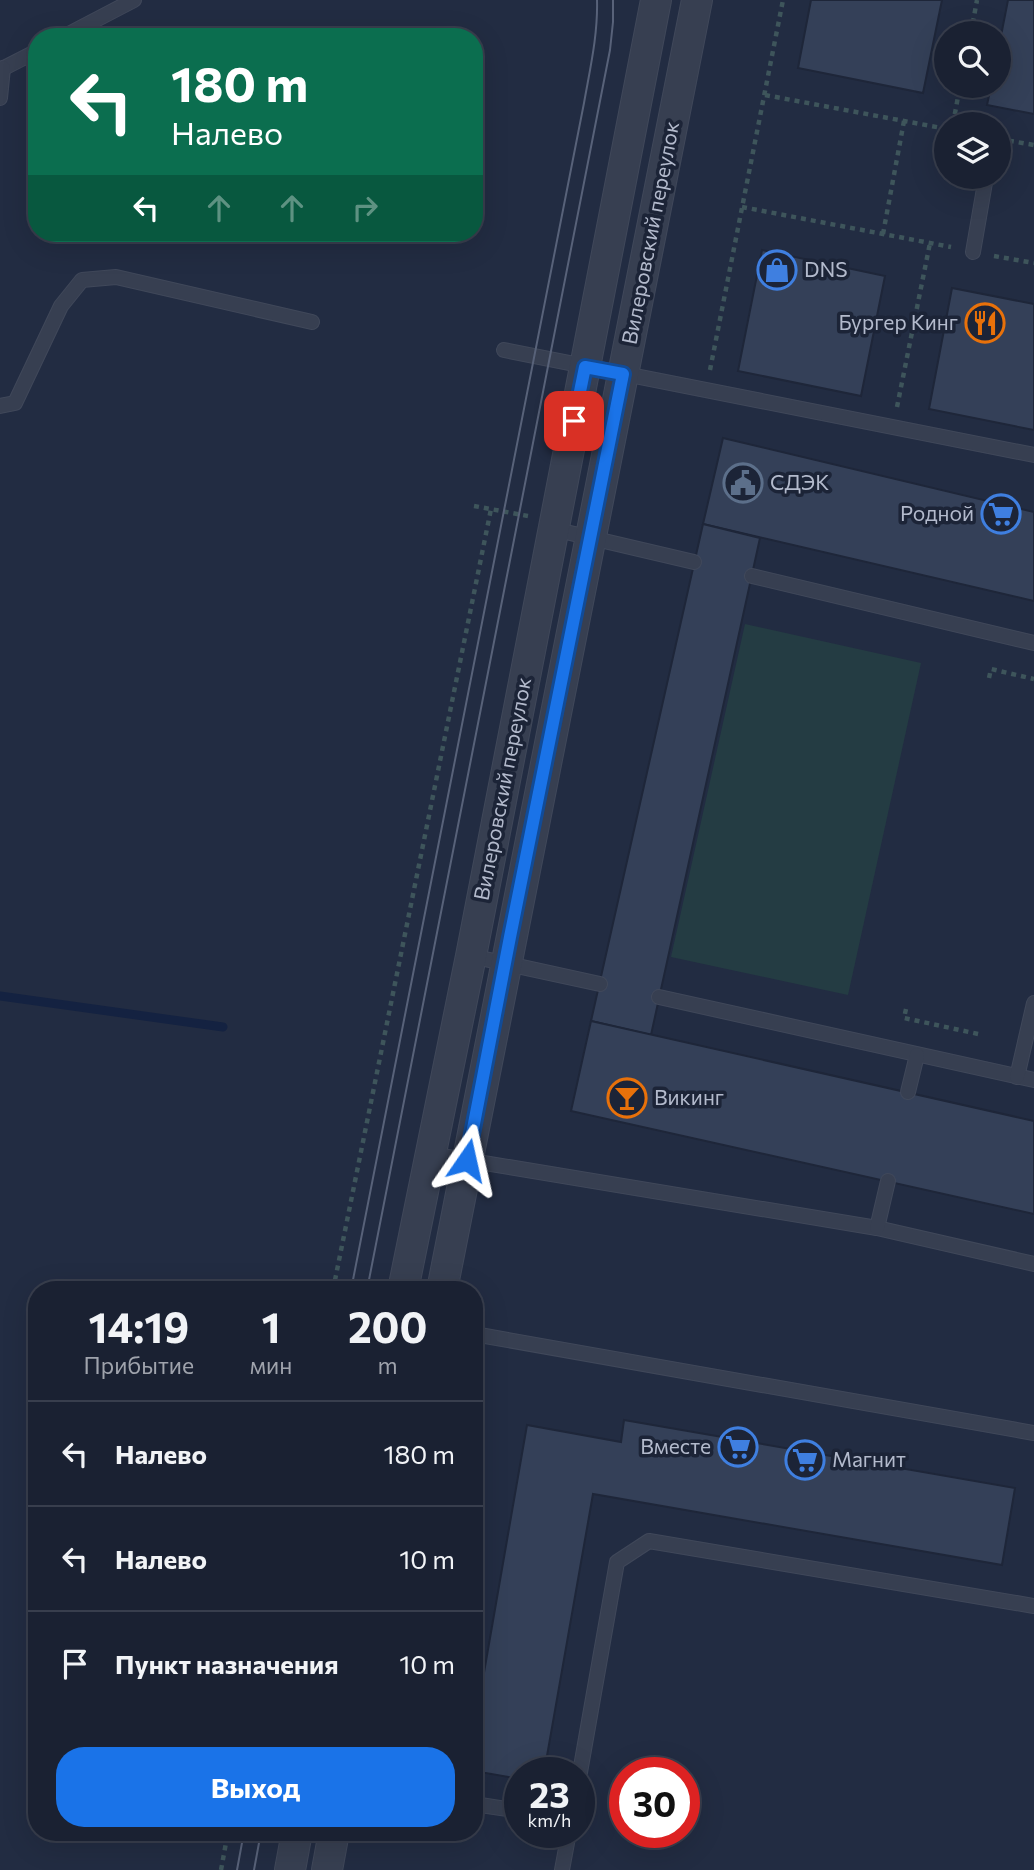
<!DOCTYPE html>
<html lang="ru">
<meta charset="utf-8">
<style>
body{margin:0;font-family:Commissioner,sans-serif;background:#272e3e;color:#f1f3f6;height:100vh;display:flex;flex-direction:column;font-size:26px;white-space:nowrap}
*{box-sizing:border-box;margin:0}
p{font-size:23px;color:#9fa3ac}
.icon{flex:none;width:38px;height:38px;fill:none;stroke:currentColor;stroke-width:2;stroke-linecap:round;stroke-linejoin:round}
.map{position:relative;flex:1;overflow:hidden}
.details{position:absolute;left:28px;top:1281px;width:455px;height:560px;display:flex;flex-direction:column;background:#1a2132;border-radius:28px;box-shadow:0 7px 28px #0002,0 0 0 2px #383e4d}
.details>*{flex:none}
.guide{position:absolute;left:28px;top:28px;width:455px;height:214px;border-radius:28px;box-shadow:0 7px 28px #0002,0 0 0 2px #383e4d;background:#0b6e4f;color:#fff;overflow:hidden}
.controls{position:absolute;left:934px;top:21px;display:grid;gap:14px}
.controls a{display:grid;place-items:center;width:77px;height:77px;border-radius:50%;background:#1a2132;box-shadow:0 7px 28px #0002,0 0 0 2px #383e4d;font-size:35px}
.speed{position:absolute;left:504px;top:1757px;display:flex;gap:14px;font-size:35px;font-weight:700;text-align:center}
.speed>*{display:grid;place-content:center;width:91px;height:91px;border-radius:50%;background:#1a2132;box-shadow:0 7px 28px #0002,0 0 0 2px #383e4d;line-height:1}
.speed small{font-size:18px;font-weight:400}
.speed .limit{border:10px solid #d22;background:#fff;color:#111}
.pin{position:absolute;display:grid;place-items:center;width:60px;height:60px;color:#fff;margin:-30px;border-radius:14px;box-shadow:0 4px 10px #0006}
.me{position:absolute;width:77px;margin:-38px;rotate:11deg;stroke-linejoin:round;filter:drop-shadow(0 0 5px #0008)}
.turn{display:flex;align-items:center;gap:24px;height:147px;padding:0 28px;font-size:32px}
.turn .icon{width:91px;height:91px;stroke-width:2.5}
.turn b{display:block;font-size:49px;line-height:60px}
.lanes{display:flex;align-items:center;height:66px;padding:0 28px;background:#0003;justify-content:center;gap:35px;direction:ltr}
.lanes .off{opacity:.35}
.eta{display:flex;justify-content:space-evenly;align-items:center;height:119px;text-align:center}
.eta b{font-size:42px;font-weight:700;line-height:49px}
.cta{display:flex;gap:14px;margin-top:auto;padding:14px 28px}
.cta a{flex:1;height:80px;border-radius:28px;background:#1a73e8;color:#fff;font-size:28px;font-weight:700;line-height:80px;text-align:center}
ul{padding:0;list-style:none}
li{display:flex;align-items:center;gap:21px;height:105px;padding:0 28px;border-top:2px solid #383e4d}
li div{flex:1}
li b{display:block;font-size:26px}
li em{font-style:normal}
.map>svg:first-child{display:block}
.green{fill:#243c43}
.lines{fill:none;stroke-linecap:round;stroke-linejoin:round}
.stream{stroke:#142241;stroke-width:9}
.building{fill:#344058;stroke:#1e2639;stroke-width:2}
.lane-casing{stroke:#40485a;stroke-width:16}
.street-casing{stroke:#40485a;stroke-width:32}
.path{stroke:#3e555b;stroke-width:4.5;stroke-dasharray:5 5;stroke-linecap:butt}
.lane{stroke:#373f51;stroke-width:14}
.street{stroke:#373f51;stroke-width:30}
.tram{stroke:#586279;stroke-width:2}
.route-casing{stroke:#114b97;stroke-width:18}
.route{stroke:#1a73e8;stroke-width:12}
.labels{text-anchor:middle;stroke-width:7;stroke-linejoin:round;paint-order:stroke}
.street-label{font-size:21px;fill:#b3bacc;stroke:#1c2437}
.poi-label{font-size:21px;fill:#b3bacc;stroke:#1c2437;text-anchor:start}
</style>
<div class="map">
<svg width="1034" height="1870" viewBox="0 0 1034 1870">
<rect width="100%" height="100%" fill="#222c42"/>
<path class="green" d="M745,624L921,663L848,995L671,957Z"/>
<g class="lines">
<path class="stream" d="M0,996L223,1027"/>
</g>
<g class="building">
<path d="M811,0H942L923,93L798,68Z"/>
<path d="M1008,0H1034V114L987,105L991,86H999V46Z"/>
<path d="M762,250L885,276L861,396L738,371Z"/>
<path d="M952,288L1034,304V430L929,409Z"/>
<path d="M723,438L1034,512V601L703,524Z"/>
<path d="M703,524L760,538L651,1035L591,1021Z"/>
<path d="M591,1021L1034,1121V1214L571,1111Z"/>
<path d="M624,1420L1015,1488L1002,1565L593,1494L544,1773H520V1779L474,1771V1730L527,1425L621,1442Z"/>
</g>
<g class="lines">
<g class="lane-casing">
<g id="lane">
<path d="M63,37L134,0"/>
<path d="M0,70L37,51"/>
<path d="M0,98L3,68"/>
<path d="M973,252L986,177"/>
<path d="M504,350L1034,455"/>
<path d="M0,406L15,403L61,306L82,280L116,277L312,322"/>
<path d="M553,529L694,562"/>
<path d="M752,576L1034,643"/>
<path d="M471,956L600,984"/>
<path d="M659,997L1034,1080"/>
<path d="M1017,1077L1034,1003"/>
<path d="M908,1092L917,1055"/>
<path d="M430,1154L877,1228L1034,1264"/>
<path d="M877,1228L888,1181"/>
<path d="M474,1334L1034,1433"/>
<path d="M579,1778L617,1562L649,1541L1034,1606"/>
<path d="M474,1804L520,1811"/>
<path d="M562,1870L569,1832"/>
</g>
</g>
<g class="street-casing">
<g id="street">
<path d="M403,1290L471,956L656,0"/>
<path d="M442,1290L697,0"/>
<path d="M290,1870L297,1832"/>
<path d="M327,1870L334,1832"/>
</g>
</g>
<g class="path">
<path d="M971,33L977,0"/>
<path d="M765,95L947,129"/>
<path d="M953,124L960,86"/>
<path d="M999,139L1034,145"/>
<path d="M742,207L951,247"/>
<path d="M883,234L904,121"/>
<path d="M994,256L1034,263"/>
<path d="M710,370L783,0"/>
<path d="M897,407L930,243"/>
<path d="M474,506L528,516"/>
<path d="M989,678L991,669L1034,679"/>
<path d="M906,1009L904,1018L983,1035"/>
<path d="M333,1290L491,509"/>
<path d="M221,1870L228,1832"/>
</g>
<use href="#lane" class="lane"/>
<use href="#street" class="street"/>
<g class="tram">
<path d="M351,1290L584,103C590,69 598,35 597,0"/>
<path d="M367,1290L610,50L613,22V0"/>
<path d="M237,1870L244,1832"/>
<path d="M254,1870L261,1832"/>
</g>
</g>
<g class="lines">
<g class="route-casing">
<path id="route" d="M467,1160L510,937L623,374L585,367L574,421"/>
</g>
<use href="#route" class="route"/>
</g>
<defs>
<g id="shop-ring" transform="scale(2.0125)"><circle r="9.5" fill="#1c2437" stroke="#3f7fe0" stroke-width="1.5"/><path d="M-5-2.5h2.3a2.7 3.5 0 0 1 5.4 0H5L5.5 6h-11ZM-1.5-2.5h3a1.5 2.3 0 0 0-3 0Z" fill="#3f7fe0"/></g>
<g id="restaurant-ring" transform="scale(2.0125)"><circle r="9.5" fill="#1c2437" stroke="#e8710a" stroke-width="1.5"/><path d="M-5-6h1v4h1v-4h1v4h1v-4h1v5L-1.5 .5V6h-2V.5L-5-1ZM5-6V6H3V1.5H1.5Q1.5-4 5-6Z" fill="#e8710a"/></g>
<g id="civic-ring" transform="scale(2.0125)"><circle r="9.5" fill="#1c2437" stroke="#5c6f8a" stroke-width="1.5"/><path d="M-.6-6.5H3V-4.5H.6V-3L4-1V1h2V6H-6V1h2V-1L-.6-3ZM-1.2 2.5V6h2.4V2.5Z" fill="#5c6f8a"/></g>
<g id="supermarket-ring" transform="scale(2.0125)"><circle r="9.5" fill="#1c2437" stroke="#3f7fe0" stroke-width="1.5"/><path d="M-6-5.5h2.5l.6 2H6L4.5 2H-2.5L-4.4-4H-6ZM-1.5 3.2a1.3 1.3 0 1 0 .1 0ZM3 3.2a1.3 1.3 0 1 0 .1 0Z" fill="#3f7fe0"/></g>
<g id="bar-ring" transform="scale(2.0125)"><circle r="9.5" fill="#1c2437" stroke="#e8710a" stroke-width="1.5"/><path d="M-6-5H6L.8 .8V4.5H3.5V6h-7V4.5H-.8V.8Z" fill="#e8710a"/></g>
</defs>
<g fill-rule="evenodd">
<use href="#shop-ring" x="777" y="270"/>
<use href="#restaurant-ring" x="985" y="323"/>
<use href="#civic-ring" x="743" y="483"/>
<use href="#supermarket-ring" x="1001" y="514"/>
<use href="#bar-ring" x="627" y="1098"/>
<use href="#supermarket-ring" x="738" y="1447"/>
<use href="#supermarket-ring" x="805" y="1460"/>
</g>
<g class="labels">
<g class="street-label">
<text transform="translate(651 233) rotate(-79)" y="7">Вилеровский переулок</text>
<text transform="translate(503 789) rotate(-79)" y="7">Вилеровский переулок</text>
</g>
<g class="poi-label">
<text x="804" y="277">DNS</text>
<text x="958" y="330" text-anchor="end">Бургер Кинг</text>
<text x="770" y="490">СДЭК</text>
<text x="974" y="521" text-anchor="end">Родной</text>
<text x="654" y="1105">Викинг</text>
<text x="711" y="1454" text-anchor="end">Вместе</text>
<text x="832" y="1467">Магнит</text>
</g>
</g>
</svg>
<div class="controls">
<a><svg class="icon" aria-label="search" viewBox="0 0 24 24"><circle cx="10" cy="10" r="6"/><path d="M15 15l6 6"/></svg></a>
<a><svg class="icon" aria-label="layers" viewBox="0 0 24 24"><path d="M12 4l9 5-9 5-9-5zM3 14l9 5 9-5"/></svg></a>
</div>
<div class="speed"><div>23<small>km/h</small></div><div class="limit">30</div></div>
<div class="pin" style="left:574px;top:421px;background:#d93025"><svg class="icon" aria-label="arrive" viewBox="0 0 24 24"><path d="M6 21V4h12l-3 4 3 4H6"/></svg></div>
<svg class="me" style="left:467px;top:1160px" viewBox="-20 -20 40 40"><path d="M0-17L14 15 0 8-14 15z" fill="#1a73e8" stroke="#fff" stroke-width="4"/></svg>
<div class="guide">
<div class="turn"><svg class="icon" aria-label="left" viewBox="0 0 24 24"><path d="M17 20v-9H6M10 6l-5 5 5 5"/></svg><div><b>180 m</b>Налево</div></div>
<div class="lanes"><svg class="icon" aria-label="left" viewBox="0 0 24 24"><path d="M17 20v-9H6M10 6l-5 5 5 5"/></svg><svg class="icon off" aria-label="ahead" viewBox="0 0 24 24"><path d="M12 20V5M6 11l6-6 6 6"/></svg><svg class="icon off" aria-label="ahead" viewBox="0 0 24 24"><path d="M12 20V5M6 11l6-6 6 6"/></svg><svg class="icon off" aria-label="right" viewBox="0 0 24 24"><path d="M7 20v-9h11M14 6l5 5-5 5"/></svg></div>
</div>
<section class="details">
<div class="eta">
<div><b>14:19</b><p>Прибытие</p></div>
<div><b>1</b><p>мин</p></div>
<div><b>200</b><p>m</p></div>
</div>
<ul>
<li><svg class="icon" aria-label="left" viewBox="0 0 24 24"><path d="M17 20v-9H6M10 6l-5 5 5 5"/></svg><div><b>Налево</b></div><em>180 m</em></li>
<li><svg class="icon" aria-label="left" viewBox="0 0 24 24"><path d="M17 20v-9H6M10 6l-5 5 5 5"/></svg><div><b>Налево</b></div><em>10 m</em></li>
<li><svg class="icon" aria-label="arrive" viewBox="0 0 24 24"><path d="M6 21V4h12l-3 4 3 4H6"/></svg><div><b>Пункт назначения</b></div><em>10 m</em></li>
</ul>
<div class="cta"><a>Выход</a></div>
</section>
</div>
